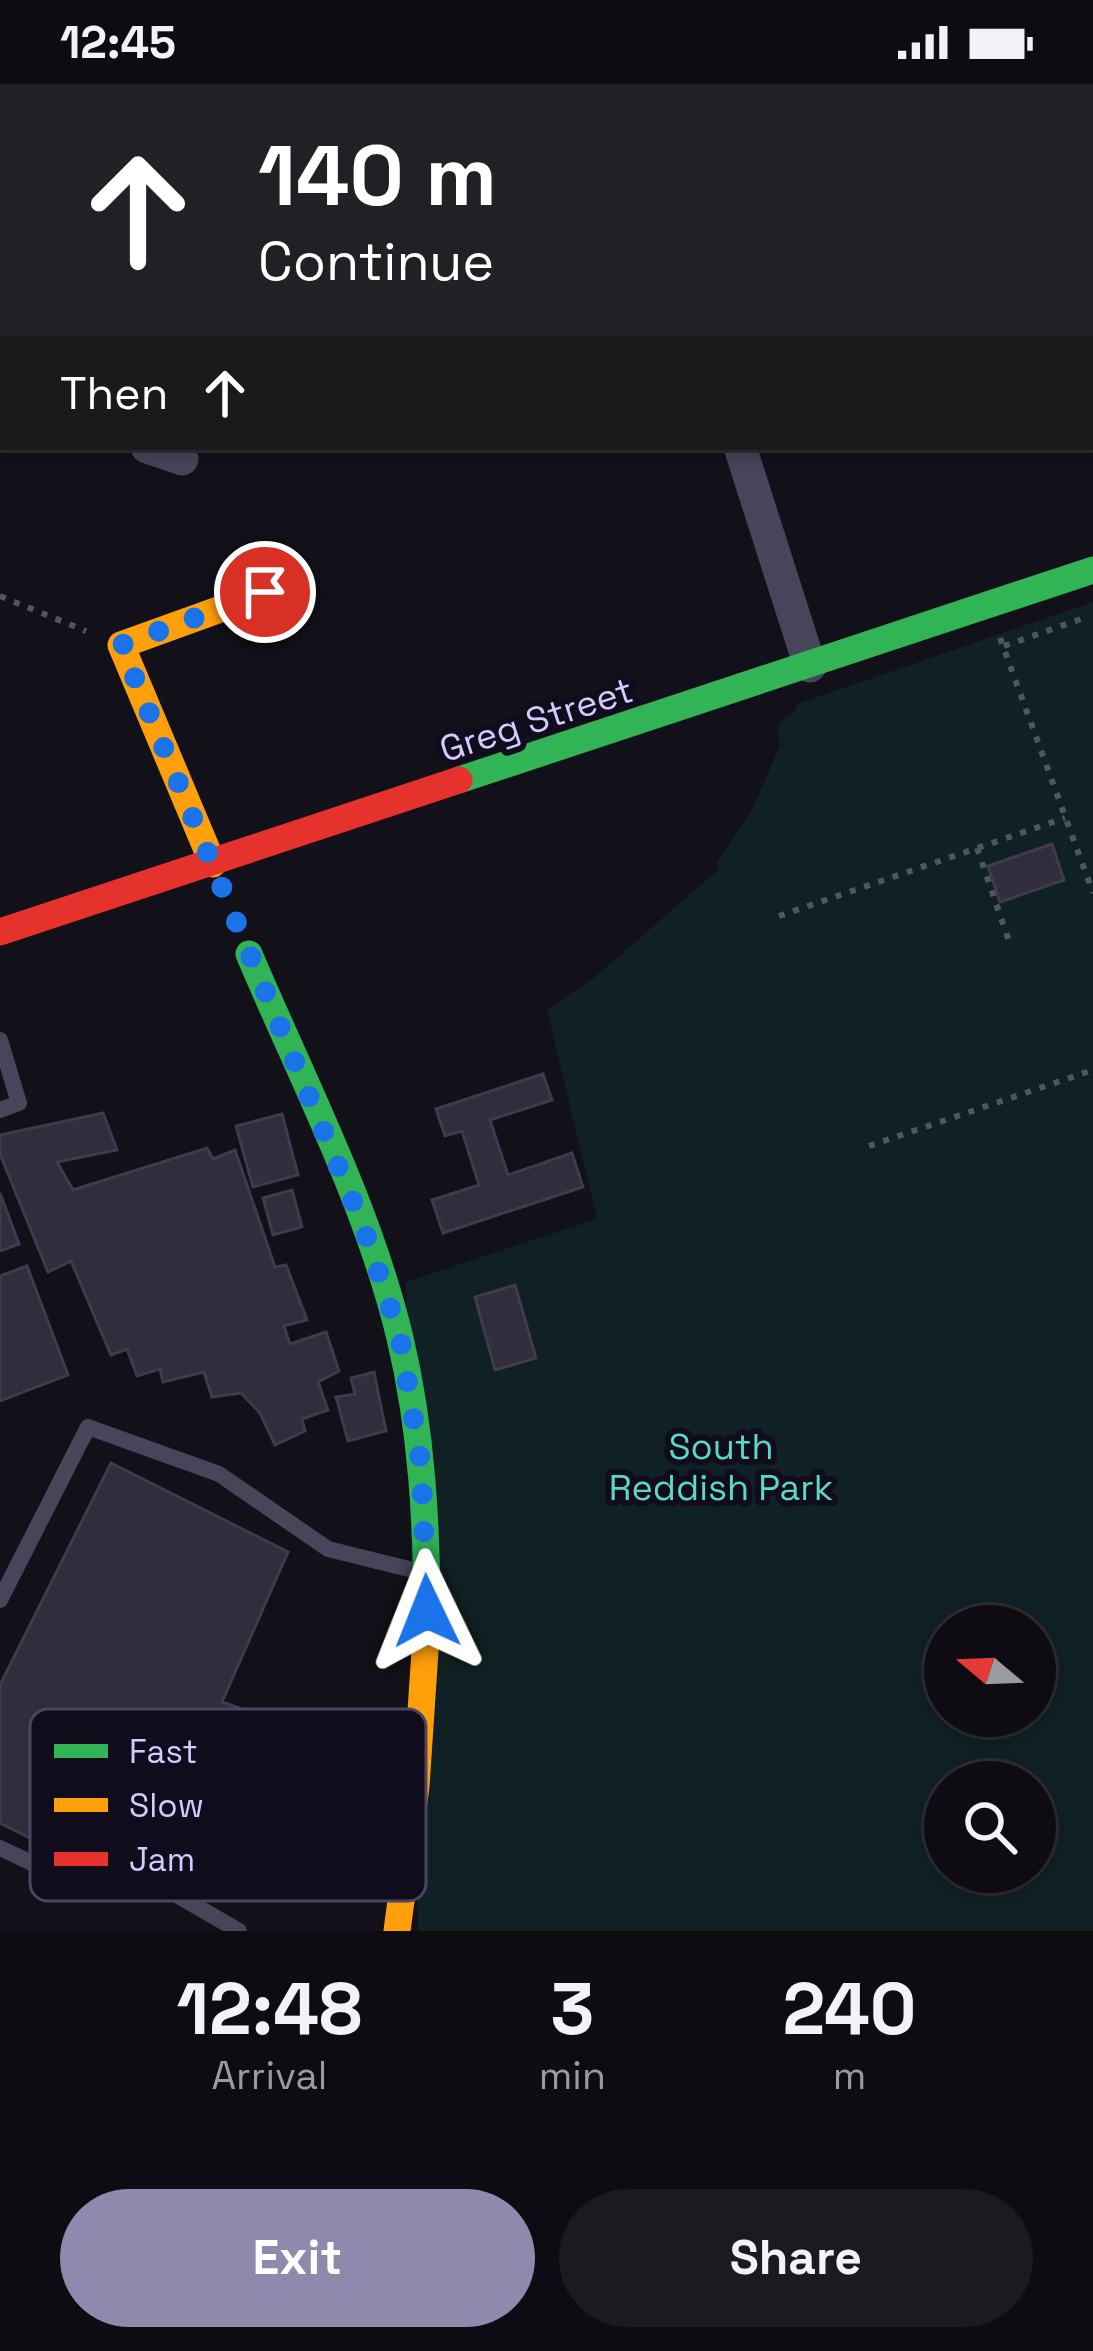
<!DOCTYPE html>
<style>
body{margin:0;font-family:"Space Grotesk",sans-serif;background:#1c1a20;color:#f1f3f6;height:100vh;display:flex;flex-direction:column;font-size:45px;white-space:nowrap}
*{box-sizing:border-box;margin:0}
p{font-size:39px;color:#9b9b9f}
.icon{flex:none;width:66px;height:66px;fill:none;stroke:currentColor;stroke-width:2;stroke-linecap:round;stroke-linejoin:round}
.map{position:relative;height:1847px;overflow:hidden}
.sheet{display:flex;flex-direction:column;background:#0e0c12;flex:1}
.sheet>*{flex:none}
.banner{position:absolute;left:0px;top:0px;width:1095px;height:366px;box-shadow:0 6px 18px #0003,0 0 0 3px #2e2c32;background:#202124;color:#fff;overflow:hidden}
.needle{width:78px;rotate:289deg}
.controls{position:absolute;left:924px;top:1521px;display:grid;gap:24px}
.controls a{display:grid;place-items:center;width:132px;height:132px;border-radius:50%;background:#0e0c12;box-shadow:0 6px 18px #0003,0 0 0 3px #2e2c32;font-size:60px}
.pin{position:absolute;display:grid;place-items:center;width:102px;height:102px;color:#fff;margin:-51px;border:6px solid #fff;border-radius:50%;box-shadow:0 3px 12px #0007}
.me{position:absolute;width:132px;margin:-66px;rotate:358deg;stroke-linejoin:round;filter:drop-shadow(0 0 9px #0008)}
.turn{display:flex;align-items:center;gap:42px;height:252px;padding:0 60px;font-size:54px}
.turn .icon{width:156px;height:156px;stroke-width:2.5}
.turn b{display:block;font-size:84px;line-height:102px}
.then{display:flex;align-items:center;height:114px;padding:0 60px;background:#0003;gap:24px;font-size:45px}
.eta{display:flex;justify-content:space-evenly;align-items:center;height:204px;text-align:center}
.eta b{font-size:72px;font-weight:700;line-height:84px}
.primary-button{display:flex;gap:24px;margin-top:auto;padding:24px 60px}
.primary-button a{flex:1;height:138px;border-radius:72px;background:#9188ad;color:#fff;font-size:48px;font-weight:700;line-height:138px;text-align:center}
.primary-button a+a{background:#1c1a20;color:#f1f3f6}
.status{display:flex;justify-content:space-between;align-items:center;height:84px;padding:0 60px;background:#0e0c12;direction:ltr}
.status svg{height:33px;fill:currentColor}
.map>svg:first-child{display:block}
.green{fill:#0f2124;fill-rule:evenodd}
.building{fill:#312d3c;stroke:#3f3a4d;stroke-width:3}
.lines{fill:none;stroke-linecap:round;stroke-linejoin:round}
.path{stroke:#4c5764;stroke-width:6;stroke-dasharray:6 9;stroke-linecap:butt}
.lane{stroke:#484459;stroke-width:16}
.street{stroke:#484459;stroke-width:33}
.fast{stroke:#30b455;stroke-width:27}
.slow{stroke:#ff9f0a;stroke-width:27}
.jam{stroke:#e5322d;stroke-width:27}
.route{stroke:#1a73e8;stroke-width:21;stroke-dasharray:0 37.8}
.labels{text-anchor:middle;stroke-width:12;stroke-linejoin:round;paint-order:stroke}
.street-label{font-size:36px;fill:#d5c9fd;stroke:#110c1c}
.park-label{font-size:36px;fill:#58dac8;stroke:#110c1c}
.key{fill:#110c1c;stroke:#4c4560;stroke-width:3}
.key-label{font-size:33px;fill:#d5c9fd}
</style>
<div class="status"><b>12:45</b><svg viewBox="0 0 49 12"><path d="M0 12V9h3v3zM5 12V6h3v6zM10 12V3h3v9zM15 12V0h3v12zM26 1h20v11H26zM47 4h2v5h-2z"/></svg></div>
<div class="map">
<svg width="1093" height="1847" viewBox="0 0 1093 1847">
<rect width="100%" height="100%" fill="#121018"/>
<path class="green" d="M1093,518V1847H418L406,1198L597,1135L547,926L596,892L719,785L717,779L752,726L780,661C776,648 778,642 787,632H792L797,620ZM945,1542H1035V1632H945ZM945,1698H1035V1788H945Z"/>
<g class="building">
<path d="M1052,760L1064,796L1000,818L988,782Z"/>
<path d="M543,990L552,1016L490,1036L508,1091L572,1069L583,1103L443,1149L432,1116L479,1101L462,1047L445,1052L436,1025Z"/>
<path d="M103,1029L117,1066L57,1078L73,1106L207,1064L213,1075L235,1066L275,1183L286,1181L307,1236L284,1242L290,1260L326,1248L339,1287L318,1298L328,1326L302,1335L305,1347L275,1361L260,1329L241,1309L212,1313L204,1288L163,1298L160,1285L137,1292L127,1265L111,1271L71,1177L48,1188L0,1070V1051Z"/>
<path d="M282,1030L298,1091L253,1103L236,1042Z"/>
<path d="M292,1106L302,1143L273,1151L263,1114Z"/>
<path d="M0,1109L19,1160L0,1167Z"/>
<path d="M27,1182L68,1291L0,1317V1192Z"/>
<path d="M515,1201L536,1274L495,1286L475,1213Z"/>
<path d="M374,1288L386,1347L348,1357L336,1313L355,1310L351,1294Z"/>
<path d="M111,1379L288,1468L222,1618L245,1626L232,1654L286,1679L267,1724L209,1697L196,1724L170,1714L122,1800L0,1739V1601Z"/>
</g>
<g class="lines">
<g class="path">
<path d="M0,512L86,547"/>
<path d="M1000,554L1093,809"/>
<path d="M1004,562L1084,534"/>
<path d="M977,764L1011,863"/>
<path d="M779,832L1065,734"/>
<path d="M869,1062L1093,986"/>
</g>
<g class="lane">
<path d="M0,956L19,1019L0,1026"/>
<path d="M0,1516L88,1343L219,1390L328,1465L425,1489"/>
<path d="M0,1764L76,1800L168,1806L239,1847"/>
</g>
<g class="street">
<path d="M60,3L61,0"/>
<path d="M404,3L405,0"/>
<path d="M853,3L854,0"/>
<path d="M0,153L3,145"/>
<path d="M0,313L3,314"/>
<path d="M147,363L182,375"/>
<path d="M740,363L810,582"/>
</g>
<g class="fast">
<path d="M459,696L1093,486"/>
<path d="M249,870C302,995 368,1121 400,1254C422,1347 427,1441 427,1537"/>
</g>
<g class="slow">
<path d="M213,780L121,561L265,509"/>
<path d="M397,1847L416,1702L427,1537"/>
</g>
<path class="jam" d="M0,848L459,696"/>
</g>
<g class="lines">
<path class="route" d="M265,508L121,561L363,1142L400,1253L421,1380L427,1527"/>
</g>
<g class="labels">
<g class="street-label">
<text transform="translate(536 635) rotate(-18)" y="13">Greg Street</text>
</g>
<g class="park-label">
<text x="721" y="1375">South<tspan x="721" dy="41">Reddish Park</tspan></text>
</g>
</g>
<rect x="30" y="1625" width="396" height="192" rx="18" class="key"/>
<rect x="54" y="1660" width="54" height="14" fill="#30b455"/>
<rect x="54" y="1714" width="54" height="14" fill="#ff9f0a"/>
<rect x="54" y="1768" width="54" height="14" fill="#e5322d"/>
<g class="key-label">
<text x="129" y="1679">Fast</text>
<text x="129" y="1733">Slow</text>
<text x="129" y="1787">Jam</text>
</g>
</svg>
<div class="controls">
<a><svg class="needle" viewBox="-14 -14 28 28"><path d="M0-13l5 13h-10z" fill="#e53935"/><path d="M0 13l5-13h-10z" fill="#9b9b9f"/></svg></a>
<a><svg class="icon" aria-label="search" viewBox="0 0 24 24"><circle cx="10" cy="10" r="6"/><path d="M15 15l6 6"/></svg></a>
</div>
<div class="pin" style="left:265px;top:508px;background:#d93025"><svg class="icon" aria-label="arrive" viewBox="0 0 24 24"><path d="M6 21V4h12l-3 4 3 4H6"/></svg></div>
<svg class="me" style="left:427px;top:1527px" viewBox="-20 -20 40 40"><path d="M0-17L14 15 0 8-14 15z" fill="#1a73e8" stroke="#fff" stroke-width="4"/></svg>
<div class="banner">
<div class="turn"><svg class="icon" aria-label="ahead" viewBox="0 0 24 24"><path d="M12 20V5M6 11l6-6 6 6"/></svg><div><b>140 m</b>Continue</div></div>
<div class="then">Then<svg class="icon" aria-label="ahead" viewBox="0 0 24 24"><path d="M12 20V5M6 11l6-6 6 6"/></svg></div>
</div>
</div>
<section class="sheet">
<div class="eta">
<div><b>12:48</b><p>Arrival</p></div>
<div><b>3</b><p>min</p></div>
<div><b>240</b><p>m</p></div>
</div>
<div class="primary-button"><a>Exit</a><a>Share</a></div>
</section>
